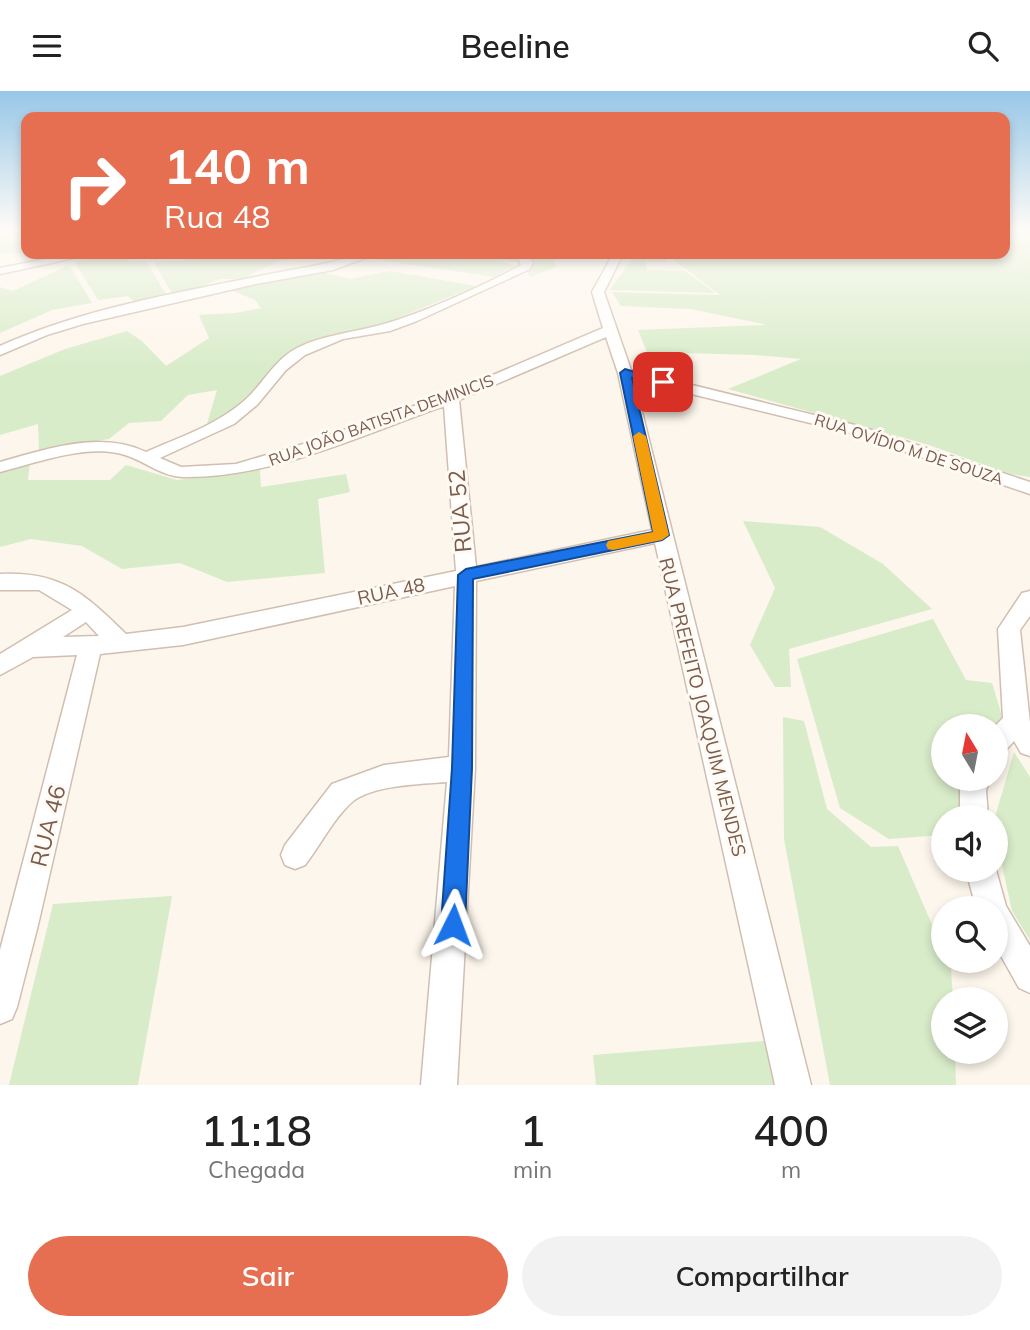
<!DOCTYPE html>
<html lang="pt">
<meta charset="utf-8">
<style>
body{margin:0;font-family:Mulish,sans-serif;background:#f2f2f2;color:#222;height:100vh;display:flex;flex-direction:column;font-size:26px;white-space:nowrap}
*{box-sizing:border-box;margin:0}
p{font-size:23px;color:#767676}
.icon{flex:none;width:38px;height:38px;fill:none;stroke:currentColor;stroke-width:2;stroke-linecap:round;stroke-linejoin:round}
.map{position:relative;height:994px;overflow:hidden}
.drawer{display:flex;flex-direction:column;background:#fff;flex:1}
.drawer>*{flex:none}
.hud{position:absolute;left:21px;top:21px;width:989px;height:147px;border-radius:14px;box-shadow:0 4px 10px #0003;background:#e76f51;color:#fff;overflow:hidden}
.needle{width:46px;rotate:350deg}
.buttons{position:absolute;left:931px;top:623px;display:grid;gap:14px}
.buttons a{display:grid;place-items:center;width:77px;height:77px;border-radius:50%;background:#fff;box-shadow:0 4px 10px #0003;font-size:35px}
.pin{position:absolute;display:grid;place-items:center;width:60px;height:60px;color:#fff;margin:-30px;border-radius:14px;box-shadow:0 4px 10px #0006}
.me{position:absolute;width:77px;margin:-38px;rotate:3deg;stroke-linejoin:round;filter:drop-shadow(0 0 5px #0008)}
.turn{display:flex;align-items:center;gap:24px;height:147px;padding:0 28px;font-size:32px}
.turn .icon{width:91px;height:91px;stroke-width:2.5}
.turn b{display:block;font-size:49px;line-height:60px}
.eta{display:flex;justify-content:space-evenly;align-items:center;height:119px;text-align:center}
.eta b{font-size:42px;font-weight:600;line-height:49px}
.primary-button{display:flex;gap:14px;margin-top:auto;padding:14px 28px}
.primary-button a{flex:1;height:80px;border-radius:42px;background:#e76f51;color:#fff;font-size:28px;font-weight:600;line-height:80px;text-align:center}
.primary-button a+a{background:#f2f2f2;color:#222}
header{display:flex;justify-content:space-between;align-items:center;height:91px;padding:0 28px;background:#fff;font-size:32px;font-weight:600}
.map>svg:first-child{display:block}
.green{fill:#d8ecc9}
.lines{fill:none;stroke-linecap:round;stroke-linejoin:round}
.minor-casing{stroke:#d1beb0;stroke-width:3}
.minor{fill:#fff;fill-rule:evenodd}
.route{fill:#1a73e8;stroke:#114b97;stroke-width:2}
.slow{fill:#f59e0b}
.labels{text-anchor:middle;stroke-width:6;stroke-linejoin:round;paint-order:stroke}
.far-street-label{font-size:16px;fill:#7a5c4d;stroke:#fffaf3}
.street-label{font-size:19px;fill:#7a5c4d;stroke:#fffaf3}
.near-street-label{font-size:23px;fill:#7a5c4d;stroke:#fffaf3}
</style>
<header><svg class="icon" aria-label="menu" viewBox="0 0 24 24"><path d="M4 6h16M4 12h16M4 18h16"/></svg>Beeline<svg class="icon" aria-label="search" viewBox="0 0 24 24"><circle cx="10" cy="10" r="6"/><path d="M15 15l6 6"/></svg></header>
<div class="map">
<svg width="1030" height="994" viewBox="0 0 1030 994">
<rect width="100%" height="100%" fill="#fdf6ec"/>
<g class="green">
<path d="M1005,139H1030V386L1010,383L926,353L728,298L801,268L755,264L647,261L638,239L767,234L691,218L621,215L612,201L720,204L670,166H666L667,171H646L647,179L685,180L715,202L610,199L632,168L631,163H1004Z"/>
<path d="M10,141L26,143V162H0V143Z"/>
<path d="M112,163H123L130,171L146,170L169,208L138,214L128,205L98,209L74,170Z"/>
<path d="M212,163H338L278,170L243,188H220L174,206L154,171L199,168Z"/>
<path d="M383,163H473L490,168L478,163H552L556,176L531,186L520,172L496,168L515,175L494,186L374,168Z"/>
<path d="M69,174L92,212L52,219L0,242V196L13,200Z"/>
<path d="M390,180L476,195L383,233L320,247L289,261L235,318L206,336L217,299L188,304L161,330L129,332L109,348L39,359L38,333L0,344V285L65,258L127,240L142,250L166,275L209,247L199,224L236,222L261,217L255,209L231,199L325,182L350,188Z"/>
<path d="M30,371L28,389H110L126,374L177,389L260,379L261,396L346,383L350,401L318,408L325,482L227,491L180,472L122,478L82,455L31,448L0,456V382Z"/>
<path d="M743,430L820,436L883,473L932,518L789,558L791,596H775L750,554L775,497Z"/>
<path d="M933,528L966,589L992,592L1002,625L996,642V635H943V688H979L965,726H943V744L889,748L840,717L797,568Z"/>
<path d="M783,626L804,630L827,718L871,756L898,755L943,859V870H948L951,878L953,908H943V961H955L956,994H830L784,748Z"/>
<path d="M1014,661L1030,686V849L1012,820L996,747L995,726Z"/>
<path d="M172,805L138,994H9L53,813Z"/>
<path d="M764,950L776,994H596L593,964Z"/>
</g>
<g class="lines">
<g class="minor-casing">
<g id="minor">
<path d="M71,163H93L0,183V177Z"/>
<path d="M360,163H376L333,179L256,193L83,233L47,244L0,264V255C80,219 170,203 255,186C291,178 325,175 360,163Z"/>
<path d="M517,163H527L533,171L530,178L417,230L390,240L343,248L305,264L286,279L257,314L234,333L160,367L181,376L236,373L300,354L446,304L603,237L592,201L613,163H623L604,201L631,279L859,335L1030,391V403L847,341L634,289L811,994H775L655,452L476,490L475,677L457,994H421L447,691C422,693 370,694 351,712C333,728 320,755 305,774L295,778L285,774L281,764L285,754L332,693L384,674L449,666L455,495L183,554L100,563L38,834L17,916L12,928L0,933V859L77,564L33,566L0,584V563L72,519L39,499H0V483C61,480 85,503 126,543L183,536L456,480L444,315C361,344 273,387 184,386C162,386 145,370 125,364C89,352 36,372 0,381V371C46,358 101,339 146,361C180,346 217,334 245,309C263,293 274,269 297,257C325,243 354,242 384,233C425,221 483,195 521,174ZM606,246L618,282L652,439L476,476L459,309ZM86,531L99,545L63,546Z"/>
<path d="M1030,500V525L1020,539L1030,632V665L1021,662L1014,650L1005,660L996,663L995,635L1003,627L998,538L1022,502Z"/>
<path d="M964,688H991L986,699L988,726H960V698Z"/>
<path d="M966,779H996L1006,815L1030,855V902L1019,897L996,856V817H976Z"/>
</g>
</g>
<use href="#minor" class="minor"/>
</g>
<linearGradient id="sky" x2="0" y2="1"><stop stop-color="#97c7e8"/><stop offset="0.5" stop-color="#fefbf6"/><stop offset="1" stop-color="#fefbf6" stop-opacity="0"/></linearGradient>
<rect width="1030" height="278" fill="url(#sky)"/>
<path class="route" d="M625,278L668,291L663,295L632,287L669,444L662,449L473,488L472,677L465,834L461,842L453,846L445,842L441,834L452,677L458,484L466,478L653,441L620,282Z"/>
<path class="slow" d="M639,341L646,345L669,444L662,449L613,459L608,458L606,454L608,450L653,441L633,345Z"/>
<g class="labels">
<g class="far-street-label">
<text transform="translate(381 329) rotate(-20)" y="6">RUA JOÃO BATISITA DEMINICIS</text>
<text transform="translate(909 358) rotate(18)" y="6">RUA OVÍDIO M DE SOUZA</text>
</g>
<g class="street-label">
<text transform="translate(391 500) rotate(-12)" y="7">RUA 48</text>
<text transform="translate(703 616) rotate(76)" y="7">RUA PREFEITO JOAQUIM MENDES</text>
</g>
<g class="near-street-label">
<text transform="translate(460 420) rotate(-95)" y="8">RUA 52</text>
<text transform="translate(48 735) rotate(-76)" y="8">RUA 46</text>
</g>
</g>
</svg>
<div class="buttons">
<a><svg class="needle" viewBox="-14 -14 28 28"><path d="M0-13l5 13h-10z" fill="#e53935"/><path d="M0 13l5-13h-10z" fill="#767676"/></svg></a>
<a><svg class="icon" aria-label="sound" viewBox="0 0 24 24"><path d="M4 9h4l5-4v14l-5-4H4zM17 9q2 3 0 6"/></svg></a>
<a><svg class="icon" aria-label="search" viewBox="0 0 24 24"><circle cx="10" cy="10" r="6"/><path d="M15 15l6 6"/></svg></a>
<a><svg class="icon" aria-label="layers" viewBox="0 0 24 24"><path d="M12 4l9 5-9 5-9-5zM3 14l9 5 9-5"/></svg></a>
</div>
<div class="pin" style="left:663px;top:291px;background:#d93025"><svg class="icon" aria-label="arrive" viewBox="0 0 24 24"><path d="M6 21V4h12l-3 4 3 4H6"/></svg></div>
<svg class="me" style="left:453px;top:834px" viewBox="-20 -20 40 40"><path d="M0-17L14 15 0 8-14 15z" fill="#1a73e8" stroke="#fff" stroke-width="4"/></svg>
<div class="hud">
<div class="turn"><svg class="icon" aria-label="right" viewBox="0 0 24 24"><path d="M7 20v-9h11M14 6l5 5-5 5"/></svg><div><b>140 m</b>Rua 48</div></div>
</div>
</div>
<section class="drawer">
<div class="eta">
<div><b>11:18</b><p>Chegada</p></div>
<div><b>1</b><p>min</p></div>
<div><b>400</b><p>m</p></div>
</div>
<div class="primary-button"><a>Sair</a><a>Compartilhar</a></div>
</section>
